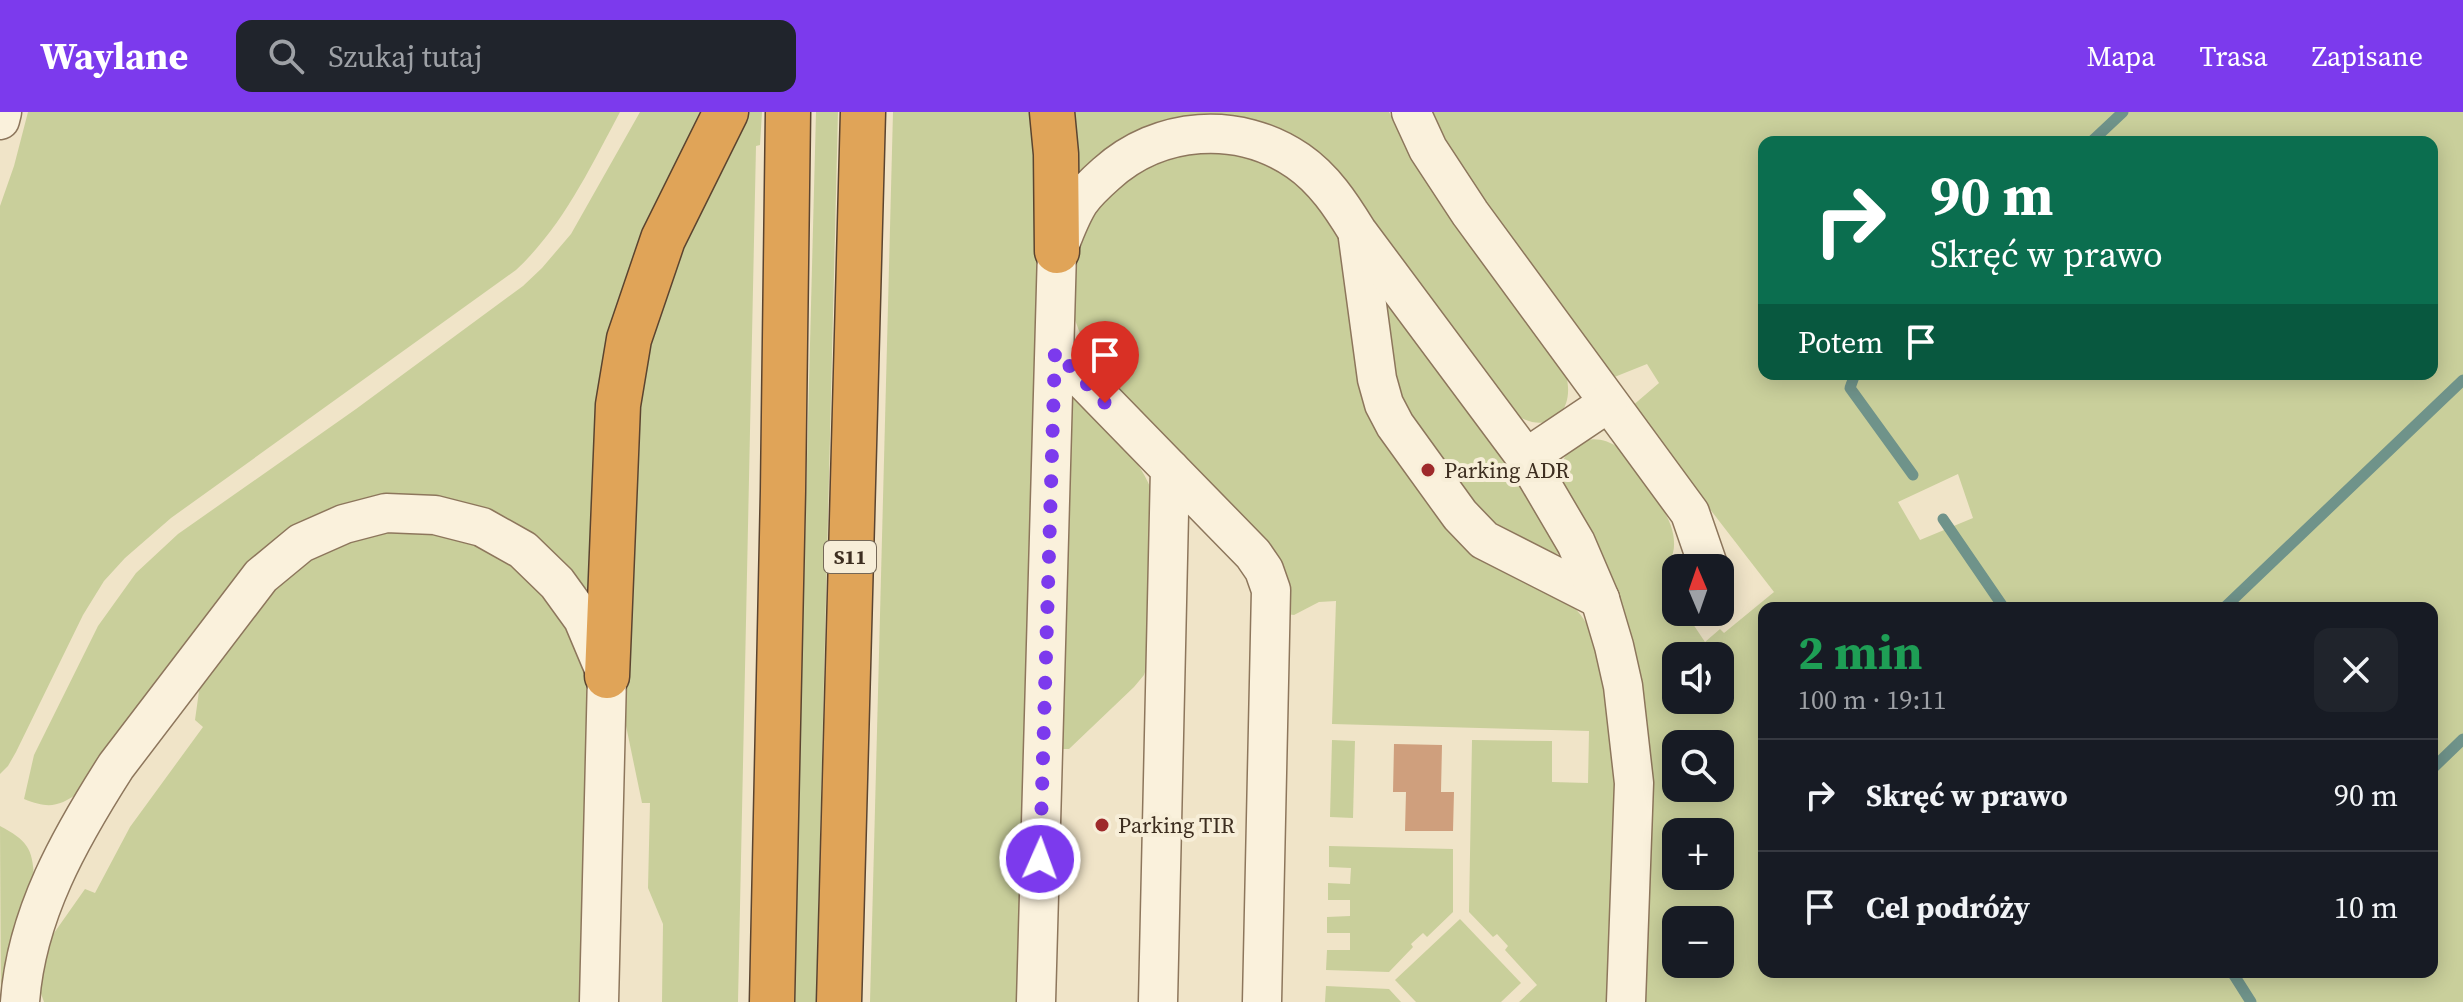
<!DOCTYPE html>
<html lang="pl">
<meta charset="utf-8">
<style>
body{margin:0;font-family:"Source Serif 4",serif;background:#20242c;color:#f1f3f6;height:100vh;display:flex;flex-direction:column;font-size:30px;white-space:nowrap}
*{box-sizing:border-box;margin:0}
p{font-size:26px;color:#9ea1a6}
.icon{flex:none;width:44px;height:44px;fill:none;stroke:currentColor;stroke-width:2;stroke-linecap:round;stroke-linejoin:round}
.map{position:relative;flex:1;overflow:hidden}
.side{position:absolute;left:1758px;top:490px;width:680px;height:376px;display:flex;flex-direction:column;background:#171b24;border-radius:16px;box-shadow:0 4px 20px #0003}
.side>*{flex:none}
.hud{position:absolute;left:1758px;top:24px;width:680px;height:244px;border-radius:16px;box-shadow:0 4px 20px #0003;background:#0b6e4f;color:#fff;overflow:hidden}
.needle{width:52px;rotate:358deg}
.tools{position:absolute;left:1662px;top:442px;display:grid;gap:16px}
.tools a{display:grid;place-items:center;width:72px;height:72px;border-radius:16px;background:#171b24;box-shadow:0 4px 20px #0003;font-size:40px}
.pin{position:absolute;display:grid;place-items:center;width:68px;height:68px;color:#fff;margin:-82px -34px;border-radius:50% 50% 50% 0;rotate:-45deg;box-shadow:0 0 8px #0007}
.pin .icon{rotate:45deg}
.me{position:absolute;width:88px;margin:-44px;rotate:2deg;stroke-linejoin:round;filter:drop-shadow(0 0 6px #0008)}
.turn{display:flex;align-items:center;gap:28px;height:168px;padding:0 40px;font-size:36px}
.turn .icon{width:104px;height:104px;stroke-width:2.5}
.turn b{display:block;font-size:56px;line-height:68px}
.then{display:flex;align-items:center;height:76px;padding:0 40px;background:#0003;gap:16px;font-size:30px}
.round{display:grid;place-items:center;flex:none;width:84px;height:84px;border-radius:16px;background:#20242c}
.head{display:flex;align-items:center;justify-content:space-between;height:136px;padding:0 40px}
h1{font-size:48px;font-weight:700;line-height:60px;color:#1e9e55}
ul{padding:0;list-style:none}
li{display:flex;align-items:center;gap:24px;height:112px;padding:0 40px;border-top:2px solid #363941}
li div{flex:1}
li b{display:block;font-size:30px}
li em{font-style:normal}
header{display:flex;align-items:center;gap:48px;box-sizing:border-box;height:112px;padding:0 40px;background:#7c3aed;color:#fff}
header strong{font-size:38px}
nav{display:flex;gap:44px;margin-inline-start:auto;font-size:28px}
.search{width:560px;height:72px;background:#20242c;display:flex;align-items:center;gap:20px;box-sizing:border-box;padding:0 28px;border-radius:16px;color:#9ea1a6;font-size:30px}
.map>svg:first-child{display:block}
.green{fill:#c9cf9b;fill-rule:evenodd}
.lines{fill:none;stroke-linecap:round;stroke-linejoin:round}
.stream{stroke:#6f938a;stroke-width:11}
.building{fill:#cf9f7d}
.minor-casing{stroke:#8d765c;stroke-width:41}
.highway-casing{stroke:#5b4430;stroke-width:47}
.minor{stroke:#faf1dc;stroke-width:38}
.highway{stroke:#e0a458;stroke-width:44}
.route{stroke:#7c3aed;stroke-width:14;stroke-dasharray:0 25.2}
.poi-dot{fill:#9e2a2b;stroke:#f7eed8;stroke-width:3}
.labels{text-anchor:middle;stroke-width:8;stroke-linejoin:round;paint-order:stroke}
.shield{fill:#f7eed8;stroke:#756857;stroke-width:2}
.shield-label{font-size:20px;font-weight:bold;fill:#3d2e20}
.poi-label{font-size:22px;fill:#3d2e20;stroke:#f7eed8;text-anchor:start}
</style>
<header>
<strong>Waylane</strong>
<div class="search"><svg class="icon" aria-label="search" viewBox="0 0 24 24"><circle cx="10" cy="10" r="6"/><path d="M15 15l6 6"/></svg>Szukaj tutaj</div>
<nav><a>Mapa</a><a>Trasa</a><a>Zapisane</a></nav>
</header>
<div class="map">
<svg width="2463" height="890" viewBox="0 0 2463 890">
<rect width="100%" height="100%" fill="#f0e4c8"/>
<g class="green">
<path d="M28,0H620C590,56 563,114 516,158L171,406L125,446L104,469L83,503L16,640L8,654L0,662V94L14,54Z"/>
<path d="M640,0H705L591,477L583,476L570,460L356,391L80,680C58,695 49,697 24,687L34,643L98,514L136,461L178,422L356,297L523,174L542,156L571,122Z"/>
<path d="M744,0H762L760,33L756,34L738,890H662L663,812L648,776L650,691H642L625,609L631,345L636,295L660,184Z"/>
<path d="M816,0H838L816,890H793Z"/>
<path d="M893,0H1035L1039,142L1021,890H870Z"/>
<path d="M1071,0H1389L1415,51L1566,263C1576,300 1549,324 1516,303L1287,23L1076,59Z"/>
<path d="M1433,0H2463V890H1643L1650,670L1562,366C1558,331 1593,316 1620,337C1637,361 1674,401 1674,430C1675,443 1667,455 1663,467L1676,487V500H1685L1705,530L1720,517L1724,521L1774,480L1631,295L1659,271L1647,252L1612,266L1481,88L1445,27ZM1764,30H2432V262H1764ZM1958,362L1973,406L1920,428L1898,390ZM1764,496H2432V860H1764ZM1676,544H1720V588H1676ZM1676,632H1720V676H1676ZM1676,720H1720V764H1676ZM1676,808H1720V852H1676Z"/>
<path d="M1210,38L1257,46L1302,73L1334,114L1340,128L1364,284L1571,492C1585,506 1592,520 1600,538L1617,672L1611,890H1519L1537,873L1505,838L1508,834L1497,822L1493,825L1469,800L1472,628L1552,629V670L1588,671L1589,619L1332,612L1336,489L1319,490L1294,503L1286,502L1095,253L1086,238L1071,197L1072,165L1078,135L1090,105L1113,77L1160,47Z"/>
<path d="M1389,191L1512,356L1561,439L1559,442L1552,441L1496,413L1483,402L1409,303L1395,276L1386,193Z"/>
<path d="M1073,284C1101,312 1136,339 1151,377L1150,545L1144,563L1134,575L1069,637H1063L1061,633L1070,286Z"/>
<path d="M395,418L425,419L480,433L522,458L572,518L588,567L583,890H44L38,873L47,831L85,777L95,781L130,715L203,615L195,608L200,572L267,485L286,465L302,450L340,431Z"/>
<path d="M1332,628L1355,629L1353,706L1330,705Z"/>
<path d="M0,714C26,728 33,735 34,766L4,869L1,890Z"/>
<path d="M1329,734L1453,737V800L1427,825L1423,821L1411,832L1413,835L1389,860L1326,858L1327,838H1350V821H1327V805L1350,804V788H1328V771L1350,772L1351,756L1329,755Z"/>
<path d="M1460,807L1521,871L1501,890H1416L1395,868Z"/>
<path d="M1326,874L1389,877L1401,890H1325Z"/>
</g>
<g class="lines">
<g class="stream">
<path d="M2091,30L2123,0"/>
<path d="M1855,262L1850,276L1913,363"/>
<path d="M1943,407L2004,496"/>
<path d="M2224,496L2463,268"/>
<path d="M2432,657L2463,627"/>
<path d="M2232,860L2251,890"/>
</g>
</g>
<path class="building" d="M1394,632L1442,633L1441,680H1454L1453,719H1405L1406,680H1393Z"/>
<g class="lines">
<g class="minor-casing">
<g id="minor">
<path d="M1411,0L1428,37L1470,101L1690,401L1709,456"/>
<path d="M0,8L2,0"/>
<path d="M1358,126L1377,267L1384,292L1395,313L1460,403L1484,428L1600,487"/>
<path d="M1055,239L1170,357L1158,890"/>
<path d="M1526,346L1608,291"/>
<path d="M1170,357L1253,442L1264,458L1271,478L1262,890"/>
<path d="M20,890C26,803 70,726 116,654L261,464L301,431L344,412L386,401L435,403L482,415L523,438L557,471L583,507L607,564L599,890"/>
<path d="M1036,890L1057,139C1064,123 1070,104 1080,89C1087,79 1097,70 1106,62C1159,14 1238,8 1298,49C1324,67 1341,93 1357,119L1526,346L1576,431L1600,487L1614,534L1623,574L1634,671L1626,890"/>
</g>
</g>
<g class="highway-casing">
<g id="highway">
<path d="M1052,0L1056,42L1057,139"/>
<path d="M607,564L618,293L629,227L663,127L726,0"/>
<path d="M772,890L783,379L788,0"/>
<path d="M839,890L863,0"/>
</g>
</g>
<use href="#minor" class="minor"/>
<use href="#highway" class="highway"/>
</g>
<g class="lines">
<path class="route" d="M1040,747L1055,239L1105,291"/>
</g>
<g class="poi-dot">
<circle cx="1428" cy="358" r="8"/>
<circle cx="1102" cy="713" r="8"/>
</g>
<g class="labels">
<rect class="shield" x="824" y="429" width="52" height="32" rx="6"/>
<g class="shield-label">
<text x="850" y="452">S11</text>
</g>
<g class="poi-label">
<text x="1444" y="366">Parking ADR</text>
<text x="1118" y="721">Parking TIR</text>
</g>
</g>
</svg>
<div class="tools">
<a><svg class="needle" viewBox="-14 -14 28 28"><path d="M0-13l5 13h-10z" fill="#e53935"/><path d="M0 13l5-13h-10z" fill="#9ea1a6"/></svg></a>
<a><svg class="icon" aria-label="sound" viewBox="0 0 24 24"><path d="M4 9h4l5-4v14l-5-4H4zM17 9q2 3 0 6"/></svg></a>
<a><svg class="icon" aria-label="search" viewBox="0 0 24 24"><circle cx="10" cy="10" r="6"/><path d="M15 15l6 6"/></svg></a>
<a>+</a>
<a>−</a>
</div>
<div class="pin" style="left:1105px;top:291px;background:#d93025"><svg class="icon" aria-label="arrive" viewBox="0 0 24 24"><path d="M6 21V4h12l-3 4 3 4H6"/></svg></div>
<svg class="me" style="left:1040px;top:747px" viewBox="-20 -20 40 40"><circle r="17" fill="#7c3aed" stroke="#fff" stroke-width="3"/><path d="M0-11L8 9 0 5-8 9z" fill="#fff"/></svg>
<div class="hud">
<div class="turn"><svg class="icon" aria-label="right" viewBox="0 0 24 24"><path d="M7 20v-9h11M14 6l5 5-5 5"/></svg><div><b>90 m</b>Skręć w prawo</div></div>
<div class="then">Potem<svg class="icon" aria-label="arrive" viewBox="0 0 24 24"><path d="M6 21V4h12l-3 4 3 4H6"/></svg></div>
</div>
<section class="side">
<div class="head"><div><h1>2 min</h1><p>100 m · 19:11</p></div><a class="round"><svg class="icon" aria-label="close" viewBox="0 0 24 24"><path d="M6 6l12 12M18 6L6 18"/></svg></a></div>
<ul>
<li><svg class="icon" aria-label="right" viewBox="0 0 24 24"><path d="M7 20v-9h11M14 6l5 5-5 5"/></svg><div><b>Skręć w prawo</b></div><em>90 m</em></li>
<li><svg class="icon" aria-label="arrive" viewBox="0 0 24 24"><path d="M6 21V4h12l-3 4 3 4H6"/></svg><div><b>Cel podróży</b></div><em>10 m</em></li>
</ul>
</section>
</div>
